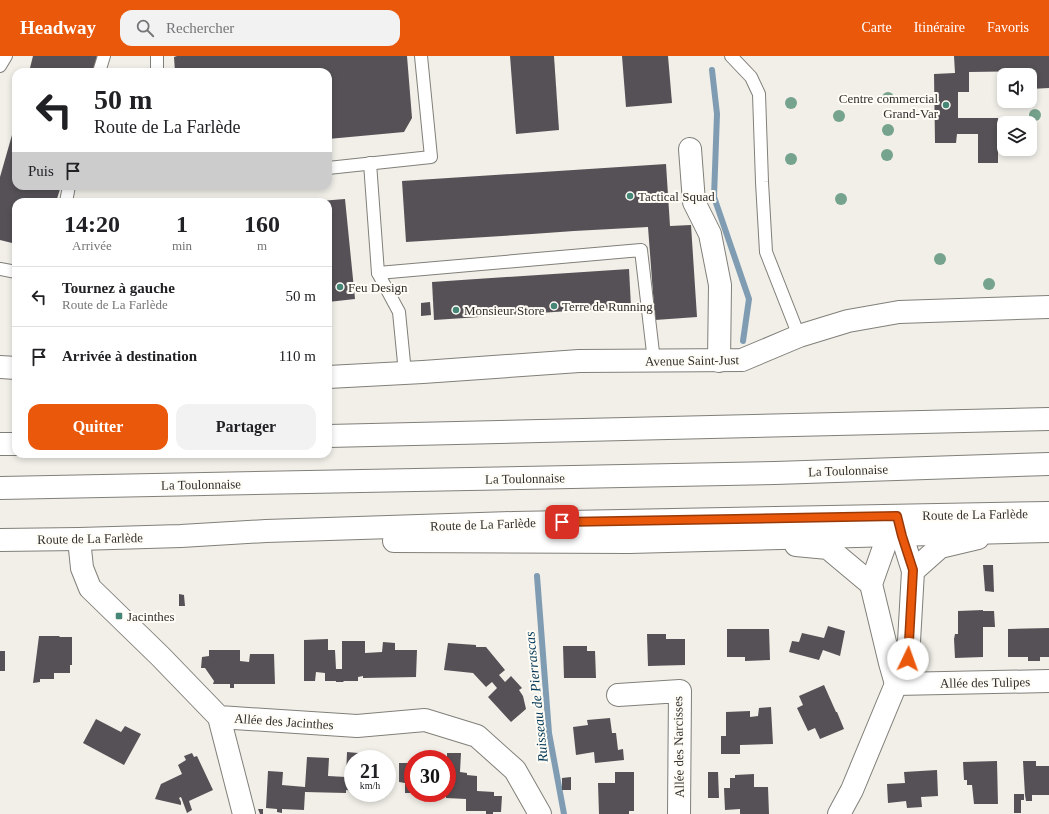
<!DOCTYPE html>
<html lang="fr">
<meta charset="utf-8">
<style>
body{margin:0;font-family:"Times New Roman",serif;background:#f2f2f2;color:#202124;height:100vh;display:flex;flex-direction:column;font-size:15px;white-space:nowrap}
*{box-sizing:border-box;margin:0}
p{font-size:13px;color:#757577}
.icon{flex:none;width:22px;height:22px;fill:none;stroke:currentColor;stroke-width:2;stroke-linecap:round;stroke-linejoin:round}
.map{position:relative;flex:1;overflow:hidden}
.panel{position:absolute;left:12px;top:142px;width:320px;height:260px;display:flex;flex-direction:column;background:#fff;border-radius:12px;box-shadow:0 2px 6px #0003}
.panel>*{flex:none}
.banner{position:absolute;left:12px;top:12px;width:320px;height:122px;border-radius:12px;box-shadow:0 2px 6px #0003;background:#fff;color:#202124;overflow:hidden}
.buttons{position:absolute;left:997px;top:12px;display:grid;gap:8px}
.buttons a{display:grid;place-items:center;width:40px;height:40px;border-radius:8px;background:#fff;box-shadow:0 2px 6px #0003;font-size:20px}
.speed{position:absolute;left:344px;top:694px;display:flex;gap:8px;font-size:20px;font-weight:700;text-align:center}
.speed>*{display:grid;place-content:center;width:52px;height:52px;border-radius:50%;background:#fff;box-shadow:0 2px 6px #0003;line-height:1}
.speed small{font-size:10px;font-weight:400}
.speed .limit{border:6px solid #d22;background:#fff;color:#111}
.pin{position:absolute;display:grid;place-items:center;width:34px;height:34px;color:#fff;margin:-17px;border-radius:8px;box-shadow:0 2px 6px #0006}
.me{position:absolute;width:44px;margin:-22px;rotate:3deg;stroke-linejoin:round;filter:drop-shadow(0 0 3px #0008)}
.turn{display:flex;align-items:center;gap:14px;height:84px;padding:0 16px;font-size:18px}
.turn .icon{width:52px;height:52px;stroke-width:2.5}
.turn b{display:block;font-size:28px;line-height:34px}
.then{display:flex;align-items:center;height:38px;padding:0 16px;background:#0003;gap:8px;font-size:15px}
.eta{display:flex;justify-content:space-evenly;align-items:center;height:68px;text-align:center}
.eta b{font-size:24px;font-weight:700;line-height:28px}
.button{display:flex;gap:8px;margin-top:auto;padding:8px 16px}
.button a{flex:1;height:46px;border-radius:12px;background:#ea580c;color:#fff;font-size:16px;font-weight:700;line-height:46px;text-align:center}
.button a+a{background:#f2f2f2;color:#202124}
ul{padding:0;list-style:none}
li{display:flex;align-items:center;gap:12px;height:60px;padding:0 16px;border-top:1px solid #e0e0e0}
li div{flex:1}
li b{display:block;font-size:15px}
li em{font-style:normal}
header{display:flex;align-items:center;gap:24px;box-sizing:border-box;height:56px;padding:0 20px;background:#ea580c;color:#fff}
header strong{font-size:19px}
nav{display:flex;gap:22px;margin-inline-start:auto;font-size:14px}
.search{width:280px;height:36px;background:#f2f2f2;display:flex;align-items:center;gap:10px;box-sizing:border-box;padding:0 14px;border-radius:12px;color:#757577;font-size:15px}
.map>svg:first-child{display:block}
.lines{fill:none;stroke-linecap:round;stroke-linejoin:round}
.stream{stroke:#7f9cb3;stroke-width:6}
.building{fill:#555156}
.service-casing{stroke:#817f79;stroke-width:14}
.minor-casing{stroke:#817f79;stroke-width:24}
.primary-casing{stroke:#817f79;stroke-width:24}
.motorway-casing{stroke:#817f79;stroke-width:24}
.service{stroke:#fff;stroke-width:12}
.minor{stroke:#fff;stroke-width:22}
.primary{stroke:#fff;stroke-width:22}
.motorway{stroke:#fff;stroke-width:22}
.tree{fill:#76a38d}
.route-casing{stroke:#983908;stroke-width:10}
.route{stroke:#ea580c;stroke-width:7}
.poi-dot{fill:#458677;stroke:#fefcf5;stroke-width:1.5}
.labels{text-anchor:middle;stroke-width:4;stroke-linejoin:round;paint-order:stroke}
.poi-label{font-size:13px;fill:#31302e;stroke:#fefcf5;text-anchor:start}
.street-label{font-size:13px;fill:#31302e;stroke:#fefcf5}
.water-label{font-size:14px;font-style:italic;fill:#013655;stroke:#fefcf5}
</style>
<header>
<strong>Headway</strong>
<div class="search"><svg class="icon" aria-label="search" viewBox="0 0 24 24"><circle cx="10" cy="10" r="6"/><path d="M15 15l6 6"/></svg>Rechercher</div>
<nav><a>Carte</a><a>Itinéraire</a><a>Favoris</a></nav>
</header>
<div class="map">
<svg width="1049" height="758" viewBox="0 0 1049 758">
<rect width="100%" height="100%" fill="#f1efe8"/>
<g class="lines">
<g class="stream">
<path d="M712,14L717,58L714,141L749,243L743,285"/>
<path d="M537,520L549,677L564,758"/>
</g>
</g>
<g class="building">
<path d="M33,0H97L93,16H29Z"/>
<path d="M177,0H407L412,62L404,76L328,83V16H175L174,1Z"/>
<path d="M510,0H554L559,74L516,78Z"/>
<path d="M622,0H668L672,47L626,51Z"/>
<path d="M954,0H1049V32L1030,33V19H1028V15L969,16V36H958V62H998V107H978V78H957L956,87H935L934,18L955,17Z"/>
<path d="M16,65V130H61L56,146H16V188L0,184V121Z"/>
<path d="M666,108L670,170L691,169L697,261L655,264L648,171L574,175L532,178L406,186L402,125Z"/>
<path d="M89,130H102V131L89,132Z"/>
<path d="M345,143L355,243L328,246V146H320V145Z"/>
<path d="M629,213L631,251L434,264L432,226Z"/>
<path d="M430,246L431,259L421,260V247Z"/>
<path d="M983,509H993L994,536L985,535Z"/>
<path d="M179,538L184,539L185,550H179Z"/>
<path d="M983,554V555H994L995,571H983V601L955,602L954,583L955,578H958V555Z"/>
<path d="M828,570L845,575L840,600L823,594L819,604L789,596L792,585L799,586L802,577L824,582Z"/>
<path d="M1049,572V601H1040V605H1028V601H1008V573Z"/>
<path d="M727,573H769L770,604L745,605V601H727Z"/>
<path d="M647,578H666V583H685V609L648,610Z"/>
<path d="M39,580H59L60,581H72V609H70V617H54V623H40V626L33,627Z"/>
<path d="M328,583V594H335L336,613H342V585H365V597L382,596L383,586L395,587V594H417L416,621L363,622V620L358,621V625H344L343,626H336V625H325V617L316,616L315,625H304V584Z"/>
<path d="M448,587L476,589V591H486L505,614L499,619L505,626L511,620L522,632L519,634L523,640L526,653L511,666L488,641L497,632L492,626L486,631L473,617L444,614Z"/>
<path d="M563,590H587V595H595L596,622H564Z"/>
<path d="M209,594H240V605L249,606L250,598H274L275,628H234V632H230V628H213L214,625L205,612H201L202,601L209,600Z"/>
<rect x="0" y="595" width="5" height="20"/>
<path d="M824,629L836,656H837L844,673L820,683L815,672L808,675L797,652L803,649L799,640Z"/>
<path d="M771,651L773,688L740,689V698H721V680H726V656L750,655V661L758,660L759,652Z"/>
<path d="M610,662L612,677H616L618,694L623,693L624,704L595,707L594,696L576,699L573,671L588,669L587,664Z"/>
<path d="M96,663L121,676L125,670L141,678L124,709L83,687Z"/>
<path d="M347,696L358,697V703H353V735L346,734V737L305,736L304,754L282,753V757L277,756V753L266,752L268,715L283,716L282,729L305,731L307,701L329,702L328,720L346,721Z"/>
<path d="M192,697L194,701L197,700L213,734L189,745L192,754L187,757L181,741L179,742L181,746V749L155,743L161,728L182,718L178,709L186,704L184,700Z"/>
<path d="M447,697H461L460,716L467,717V719L477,720V735L494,736V740H502L501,756H493V758H486V755H466V743L446,742V737H447Z"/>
<rect x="414" y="700" width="14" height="3"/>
<path d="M997,705L998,748H974L972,729H967V724H964L963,706Z"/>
<path d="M1023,705H1036V710H1049V739H1032V745H1026L1025,739Z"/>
<path d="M399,707H413V737H405V727L399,726Z"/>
<path d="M937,714L938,740L921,741L922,751L907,752L906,745L888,747L887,728L905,727L904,716Z"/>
<path d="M615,716H634V755H629V758H599L598,727H615Z"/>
<path d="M708,716H718L719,742H708Z"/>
<path d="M754,718V731H768L769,758H740V753L725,754L724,732H730V722H735V719Z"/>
<path d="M571,721V734H562V722Z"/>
<path d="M1014,738H1024V744H1021V757H1014Z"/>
<path d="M258,753H263V758H260Z"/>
</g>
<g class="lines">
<g class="service-casing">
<g id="service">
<path d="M731,0L751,21L759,38L762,126L766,196L799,280"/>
<path d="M0,10L6,0"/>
<path d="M99,16L104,0"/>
<path d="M157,16V0"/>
<path d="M370,107L378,217L399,256L405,317"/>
<path d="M328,112L431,101L421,0"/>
<path d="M66,146L69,130"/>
<path d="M0,213L16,216"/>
<path d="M378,217L641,194L654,305"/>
</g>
</g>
<g class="minor-casing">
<g id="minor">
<path d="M690,93L694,146L710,178L720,229L719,305"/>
<path d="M0,311L16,312"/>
<path d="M328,321L423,316L579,305L742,304L799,280L848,265L899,256L1049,251"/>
<path d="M897,460L902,480L913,515"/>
<path d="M896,463L888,480L871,528L890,607L896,628"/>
<path d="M79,483L82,512L90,532L160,600L219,661L357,670L425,664L477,680L515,714L540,758"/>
<path d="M796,489L828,492L871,528"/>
<path d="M896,628L1049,625"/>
<path d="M618,639L680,635L679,758"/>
<path d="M219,661L244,758"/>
<path d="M839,758L852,734L896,628L908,603L913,515L940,491L978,482"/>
</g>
</g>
<g class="primary-casing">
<g id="primary">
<path d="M0,484L79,483L181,480L266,475L514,467L1049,457"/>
<path d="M394,485L629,486L1049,475"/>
</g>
</g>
<g class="motorway-casing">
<g id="motorway">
<path d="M328,380L1049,363"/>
<path d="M0,388H16"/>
<path d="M0,432L775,417L1049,408"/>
</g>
</g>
<use href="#service" class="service"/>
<use href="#minor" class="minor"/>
<use href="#primary" class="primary"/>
<use href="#motorway" class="motorway"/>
</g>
<g class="tree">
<circle cx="888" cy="42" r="6"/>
<circle cx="791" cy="47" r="6"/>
<circle cx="1035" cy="59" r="6"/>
<circle cx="839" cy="60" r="6"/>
<circle cx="888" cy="74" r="6"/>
<circle cx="887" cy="99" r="6"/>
<circle cx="791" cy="103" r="6"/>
<circle cx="841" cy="143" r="6"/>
<circle cx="940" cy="203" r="6"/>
<circle cx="989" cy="228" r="6"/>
</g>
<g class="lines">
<g class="route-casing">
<path id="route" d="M562,466L897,460L902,480L913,514L908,603"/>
</g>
<use href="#route" class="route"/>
</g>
<g class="poi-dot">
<circle cx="946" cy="49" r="4"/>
<circle cx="630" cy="140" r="4"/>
<circle cx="340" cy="231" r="4"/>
<circle cx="554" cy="250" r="4"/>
<circle cx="456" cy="254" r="4"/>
<rect x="115" y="556" width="8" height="8" rx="2"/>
</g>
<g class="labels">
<g class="poi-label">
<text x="938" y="47" text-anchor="end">Centre commercial<tspan x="938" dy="15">Grand-Var</tspan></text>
<text x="638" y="145">Tactical Squad</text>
<text x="348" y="236">Feu Design</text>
<text x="562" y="255">Terre de Running</text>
<text x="464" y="259">Monsieur Store</text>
<text x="127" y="565">Jacinthes</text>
</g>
<g class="street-label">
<text transform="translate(692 304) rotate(-1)" y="5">Avenue Saint-Just</text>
<text transform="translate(848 414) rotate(-2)" y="5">La Toulonnaise</text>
<text transform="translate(525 422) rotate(-1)" y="5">La Toulonnaise</text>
<text transform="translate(201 428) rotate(-1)" y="5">La Toulonnaise</text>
<text transform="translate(975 458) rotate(-1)" y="5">Route de La Farlède</text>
<text transform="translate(483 468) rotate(-2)" y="5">Route de La Farlède</text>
<text transform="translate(90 482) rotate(-1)" y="5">Route de La Farlède</text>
<text transform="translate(985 626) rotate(-1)" y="5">Allée des Tulipes</text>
<text transform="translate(284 665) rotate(4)" y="5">Allée des Jacinthes</text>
<text transform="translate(678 691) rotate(-91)" y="5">Allée des Narcisses</text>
</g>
<g class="water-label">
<text transform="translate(536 641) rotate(-96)" y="5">Ruisseau de Pierrascas</text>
</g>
</g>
</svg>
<div class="buttons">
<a><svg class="icon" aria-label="sound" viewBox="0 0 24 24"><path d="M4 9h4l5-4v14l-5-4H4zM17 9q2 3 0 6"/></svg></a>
<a><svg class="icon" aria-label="layers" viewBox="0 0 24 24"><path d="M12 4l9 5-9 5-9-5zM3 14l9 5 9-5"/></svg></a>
</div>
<div class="speed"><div>21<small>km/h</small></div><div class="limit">30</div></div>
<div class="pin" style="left:562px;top:466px;background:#d93025"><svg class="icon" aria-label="arrive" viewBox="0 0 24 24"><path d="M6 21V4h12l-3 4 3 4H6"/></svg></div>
<svg class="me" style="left:908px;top:603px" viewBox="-20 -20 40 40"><circle r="19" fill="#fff"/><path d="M0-13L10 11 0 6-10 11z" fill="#ea580c"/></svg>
<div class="banner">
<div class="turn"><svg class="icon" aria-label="left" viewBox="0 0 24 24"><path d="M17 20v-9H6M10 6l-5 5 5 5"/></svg><div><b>50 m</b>Route de La Farlède</div></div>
<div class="then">Puis<svg class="icon" aria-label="arrive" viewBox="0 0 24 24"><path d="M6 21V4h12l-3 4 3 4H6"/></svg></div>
</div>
<section class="panel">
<div class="eta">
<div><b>14:20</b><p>Arrivée</p></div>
<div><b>1</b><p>min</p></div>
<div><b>160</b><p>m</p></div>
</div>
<ul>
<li><svg class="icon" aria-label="left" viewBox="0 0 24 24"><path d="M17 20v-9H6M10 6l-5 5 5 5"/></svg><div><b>Tournez à gauche</b><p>Route de La Farlède</p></div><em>50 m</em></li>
<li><svg class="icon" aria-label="arrive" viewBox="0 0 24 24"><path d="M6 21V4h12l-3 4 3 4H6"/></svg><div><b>Arrivée à destination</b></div><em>110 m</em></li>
</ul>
<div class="button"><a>Quitter</a><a>Partager</a></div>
</section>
</div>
